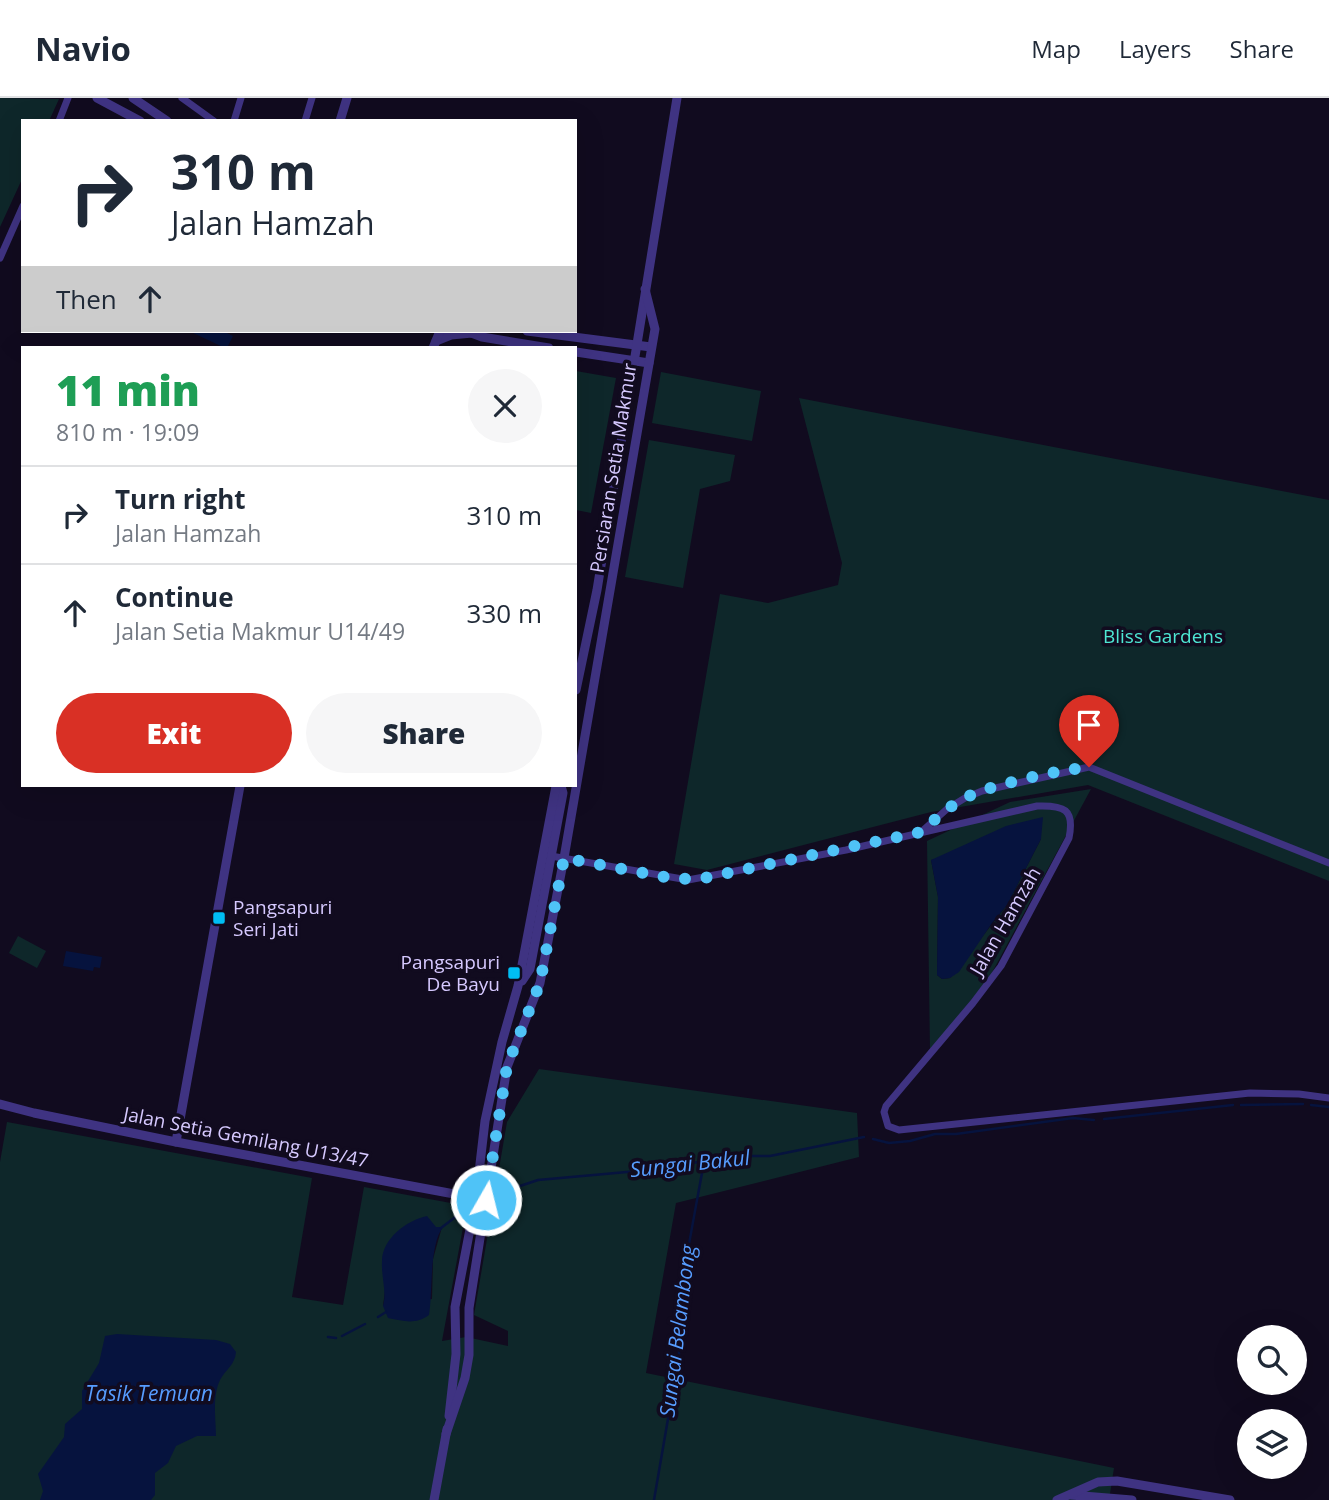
<!DOCTYPE html>
<meta charset="utf-8">
<style>
body{margin:0;font-family:"Open Sans",sans-serif;background:#f6f6f7;color:#1f2937;height:100vh;display:flex;flex-direction:column;font-size:26px;white-space:nowrap}
*{box-sizing:border-box;margin:0}
p{font-size:23px;color:#747a83}
.icon{flex:none;width:38px;height:38px;fill:none;stroke:currentColor;stroke-width:2;stroke-linecap:round;stroke-linejoin:round}
.map{position:relative;flex:1;overflow:hidden}
.side{position:absolute;left:21px;top:248px;width:556px;height:441px;display:flex;flex-direction:column;background:#fff;border-radius:0px;box-shadow:0 7px 28px #0002}
.side>*{flex:none}
.top-card{position:absolute;left:21px;top:21px;width:556px;height:214px;border-radius:0px;box-shadow:0 7px 28px #0002;background:#fff;color:#1f2937;overflow:hidden}
.tools{position:absolute;left:1237px;top:1227px;display:grid;gap:14px}
.tools a{display:grid;place-items:center;width:70px;height:70px;border-radius:50%;background:#fff;box-shadow:0 7px 28px #0002;font-size:35px}
.pin{position:absolute;display:grid;place-items:center;width:60px;height:60px;color:#fff;margin:-72px -30px;border-radius:50% 50% 50% 0;rotate:-45deg;box-shadow:0 0 7px #0007}
.pin .icon{rotate:45deg}
.me{position:absolute;width:77px;margin:-38px;rotate:8deg;stroke-linejoin:round;filter:drop-shadow(0 0 5px #0008)}
.turn{display:flex;align-items:center;gap:24px;height:147px;padding:0 35px;font-size:32px}
.turn .icon{width:91px;height:91px;stroke-width:2.5}
.turn b{display:block;font-size:49px;line-height:60px}
.then{display:flex;align-items:center;height:66px;padding:0 35px;background:#0003;gap:14px;font-size:26px}
.round{display:grid;place-items:center;flex:none;width:74px;height:74px;border-radius:37px;background:#f6f6f7}
.headline{display:flex;align-items:center;justify-content:space-between;height:119px;padding:0 35px}
h1{font-size:42px;font-weight:800;line-height:52px;color:#1e9e55}
.primary-button{display:flex;gap:14px;margin-top:auto;padding:14px 35px}
.primary-button a{flex:1;height:80px;border-radius:42px;background:#d93025;color:#fff;font-size:28px;font-weight:800;line-height:80px;text-align:center}
.primary-button a+a{background:#f6f6f7;color:#1f2937}
ul{padding:0;list-style:none}
li{display:flex;align-items:center;gap:21px;height:98px;padding:0 35px;border-top:2px solid #e0e1e3}
li div{flex:1}
li b{display:block;font-size:26px}
li em{font-style:normal}
header{display:flex;align-items:center;gap:42px;box-sizing:border-box;height:98px;padding:0 35px;background:#fff;border-bottom:2px solid #e0e1e3}
header strong{font-size:33px}
nav{display:flex;gap:38px;margin-inline-start:auto;font-size:24px}
.map>svg:first-child{display:block}
.green{fill:#0e272a;fill-rule:evenodd}
.water{fill:#06133e}
.lines{fill:none;stroke-linecap:round;stroke-linejoin:round}
.stream{stroke:#06133e;stroke-width:2.5}
.minor{stroke:#3f3382;stroke-width:7}
.tertiary{stroke:#3f3382;stroke-width:9}
.route{stroke:#4fc3f7;stroke-width:12;stroke-dasharray:0 21.6}
.poi-dot{fill:#00bef4;stroke:#110b1f;stroke-width:2.5}
.labels{text-anchor:middle;stroke-width:7;stroke-linejoin:round;paint-order:stroke}
.street-label{font-size:19px;fill:#d6c9ff;stroke:#110b1f}
.park-label{font-size:19px;fill:#4ee6d3;stroke:#110b1f}
.poi-label{font-size:19px;fill:#d6c9ff;stroke:#110b1f;text-anchor:start}
.water-label{font-size:21px;font-style:italic;fill:#579dff;stroke:#110b1f}
</style>
<header>
<strong>Navio</strong>
<nav><a>Map</a><a>Layers</a><a>Share</a></nav>
</header>
<div class="map">
<svg width="1329" height="1402" viewBox="0 0 1329 1402">
<rect width="100%" height="100%" fill="#110b1f"/>
<g class="green">
<path d="M0,0L59,1L49,23H23V79L0,129Z"/>
<path d="M576,273L616,280L591,415L576,412Z"/>
<path d="M661,274L761,293L752,343L652,325Z"/>
<path d="M799,300L1329,402V783L1088,687L931,714L707,772L674,766L720,496L768,505L838,487L842,465Z"/>
<path d="M649,342L735,357L730,383L700,391L683,490L625,479Z"/>
<path d="M1091,691L989,880L930,953L927,743L1010,704ZM1041,741L1007,807L950,880L942,881L937,877L938,799L931,762Z"/>
<path d="M18,838L46,853L37,870L9,855Z"/>
<path d="M539,971L857,1015L859,1059L676,1105L646,1275L1114,1370L1109,1402H0V1064L7,1024L312,1080L292,1199L343,1207L364,1089L467,1108L442,1243L466,1239L508,1248V1233L474,1217L507,1024ZM436,1129H442L433,1161L432,1201L383,1208L385,1193Z"/>
</g>
<g class="water">
<path d="M189,233H223L233,238L227,250H225Z"/>
<path d="M1043,719L1041,741L1007,807L992,825L959,874L950,880L942,881L937,877L938,799L931,762L1006,728Z"/>
<path d="M66,853L102,859L100,870L94,869L93,873L63,868Z"/>
<path d="M427,1118L436,1129H443C429,1147 433,1193 429,1217C415,1227 404,1223 388,1220L383,1208C387,1193 381,1179 382,1163C382,1141 407,1122 427,1118Z"/>
<path d="M117,1236L216,1242L230,1246L236,1254C235,1267 226,1271 220,1282C212,1299 216,1320 216,1338H197L176,1348L168,1365L155,1375V1397L151,1402H40L43,1393L38,1376L64,1339L65,1326L82,1311V1293L99,1265L105,1238Z"/>
</g>
<g class="lines">
<g class="stream">
<path d="M1241,1007L1303,1006"/>
<path d="M1311,1007L1329,1009"/>
<path d="M1104,1021L1233,1007"/>
<path d="M873,1041L889,1045L910,1043L935,1036H956L1073,1020L1094,1022"/>
<path d="M517,1089L538,1082L638,1073L739,1058H770L864,1039"/>
<path d="M441,1130L458,1117"/>
<path d="M378,1219L386,1214"/>
<path d="M342,1238L365,1226"/>
<path d="M328,1239L336,1240"/>
<path d="M654,1402L679,1257L678,1206L704,1064"/>
</g>
<g class="minor">
<path d="M182,0L214,23"/>
<path d="M59,23L68,0"/>
<path d="M234,23L241,0"/>
<path d="M305,23L312,0"/>
<path d="M0,160L23,108"/>
<path d="M921,734L947,711L965,700L982,693L1089,669L1329,765"/>
<path d="M551,758L688,782L846,752L1037,708C1064,707 1075,711 1069,740L1001,868L973,905L886,1008L884,1014L888,1028L899,1032L1250,995L1299,996L1329,1000"/>
</g>
<g class="tertiary">
<path d="M97,0L140,23"/>
<path d="M133,0L167,23"/>
<path d="M340,23L347,0"/>
<path d="M466,233L482,239L549,250"/>
<path d="M527,233L651,249"/>
<path d="M436,243L451,237L472,235"/>
<path d="M433,250L440,233"/>
<path d="M576,254L649,265"/>
<path d="M576,592L597,492L677,0"/>
<path d="M522,883L530,871L563,695L561,688"/>
<path d="M0,1006L34,1015L176,1044L481,1101"/>
<path d="M176,1044L240,688"/>
<path d="M449,1318L456,1256L455,1209L476,1100L485,1023L502,944L518,888L556,688"/>
<path d="M446,1336L465,1280L469,1257V1210L507,969L540,885L564,760L655,231L645,191"/>
<path d="M1071,1397L1132,1402"/>
<path d="M434,1402L447,1331"/>
<path d="M1057,1402L1098,1384L1117,1383L1230,1402"/>
</g>
</g>
<g class="lines">
<path class="route" d="M486,1102L507,968L540,885L564,760L675,781L704,780L921,734C934,722 947,710 963,701C988,687 1060,672 1089,669"/>
</g>
<g class="poi-dot">
<rect x="212" y="813" width="14" height="14" rx="3.5"/>
<rect x="507" y="868" width="14" height="14" rx="3.5"/>
</g>
<g class="labels">
<g class="street-label">
<text transform="translate(613 370) rotate(-81)" y="7">Persiaran Setia Makmur</text>
<text transform="translate(1005 823) rotate(-60)" y="7">Jalan Hamzah</text>
<text transform="translate(246 1039) rotate(11)" y="7">Jalan Setia Gemilang U13/47</text>
</g>
<g class="park-label">
<text x="1163" y="545">Bliss Gardens</text>
</g>
<g class="poi-label">
<text x="233" y="816">Pangsapuri<tspan x="233" dy="22">Seri Jati</tspan></text>
<text x="500" y="871" text-anchor="end">Pangsapuri<tspan x="500" dy="22">De Bayu</tspan></text>
</g>
<g class="water-label">
<text transform="translate(690 1066) rotate(-6)" y="7">Sungai Bakul</text>
<text transform="translate(678 1233) rotate(-83)" y="7">Sungai Belambong</text>
<text x="149" y="1303">Tasik Temuan</text>
</g>
</g>
</svg>
<div class="tools">
<a><svg class="icon" aria-label="search" viewBox="0 0 24 24"><circle cx="10" cy="10" r="6"/><path d="M15 15l6 6"/></svg></a>
<a><svg class="icon" aria-label="layers" viewBox="0 0 24 24"><path d="M12 4l9 5-9 5-9-5zM3 14l9 5 9-5"/></svg></a>
</div>
<div class="pin" style="left:1089px;top:669px;background:#d93025"><svg class="icon" aria-label="arrive" viewBox="0 0 24 24"><path d="M6 21V4h12l-3 4 3 4H6"/></svg></div>
<svg class="me" style="left:486px;top:1102px" viewBox="-20 -20 40 40"><circle r="17" fill="#4fc3f7" stroke="#fff" stroke-width="3"/><path d="M0-11L8 9 0 5-8 9z" fill="#fff"/></svg>
<div class="top-card">
<div class="turn"><svg class="icon" aria-label="right" viewBox="0 0 24 24"><path d="M7 20v-9h11M14 6l5 5-5 5"/></svg><div><b>310 m</b>Jalan Hamzah</div></div>
<div class="then">Then<svg class="icon" aria-label="ahead" viewBox="0 0 24 24"><path d="M12 20V5M6 11l6-6 6 6"/></svg></div>
</div>
<section class="side">
<div class="headline"><div><h1>11 min</h1><p>810 m · 19:09</p></div><a class="round"><svg class="icon" aria-label="close" viewBox="0 0 24 24"><path d="M6 6l12 12M18 6L6 18"/></svg></a></div>
<ul>
<li><svg class="icon" aria-label="right" viewBox="0 0 24 24"><path d="M7 20v-9h11M14 6l5 5-5 5"/></svg><div><b>Turn right</b><p>Jalan Hamzah</p></div><em>310 m</em></li>
<li><svg class="icon" aria-label="ahead" viewBox="0 0 24 24"><path d="M12 20V5M6 11l6-6 6 6"/></svg><div><b>Continue</b><p>Jalan Setia Makmur U14/49</p></div><em>330 m</em></li>
</ul>
<div class="primary-button"><a>Exit</a><a>Share</a></div>
</section>
</div>
